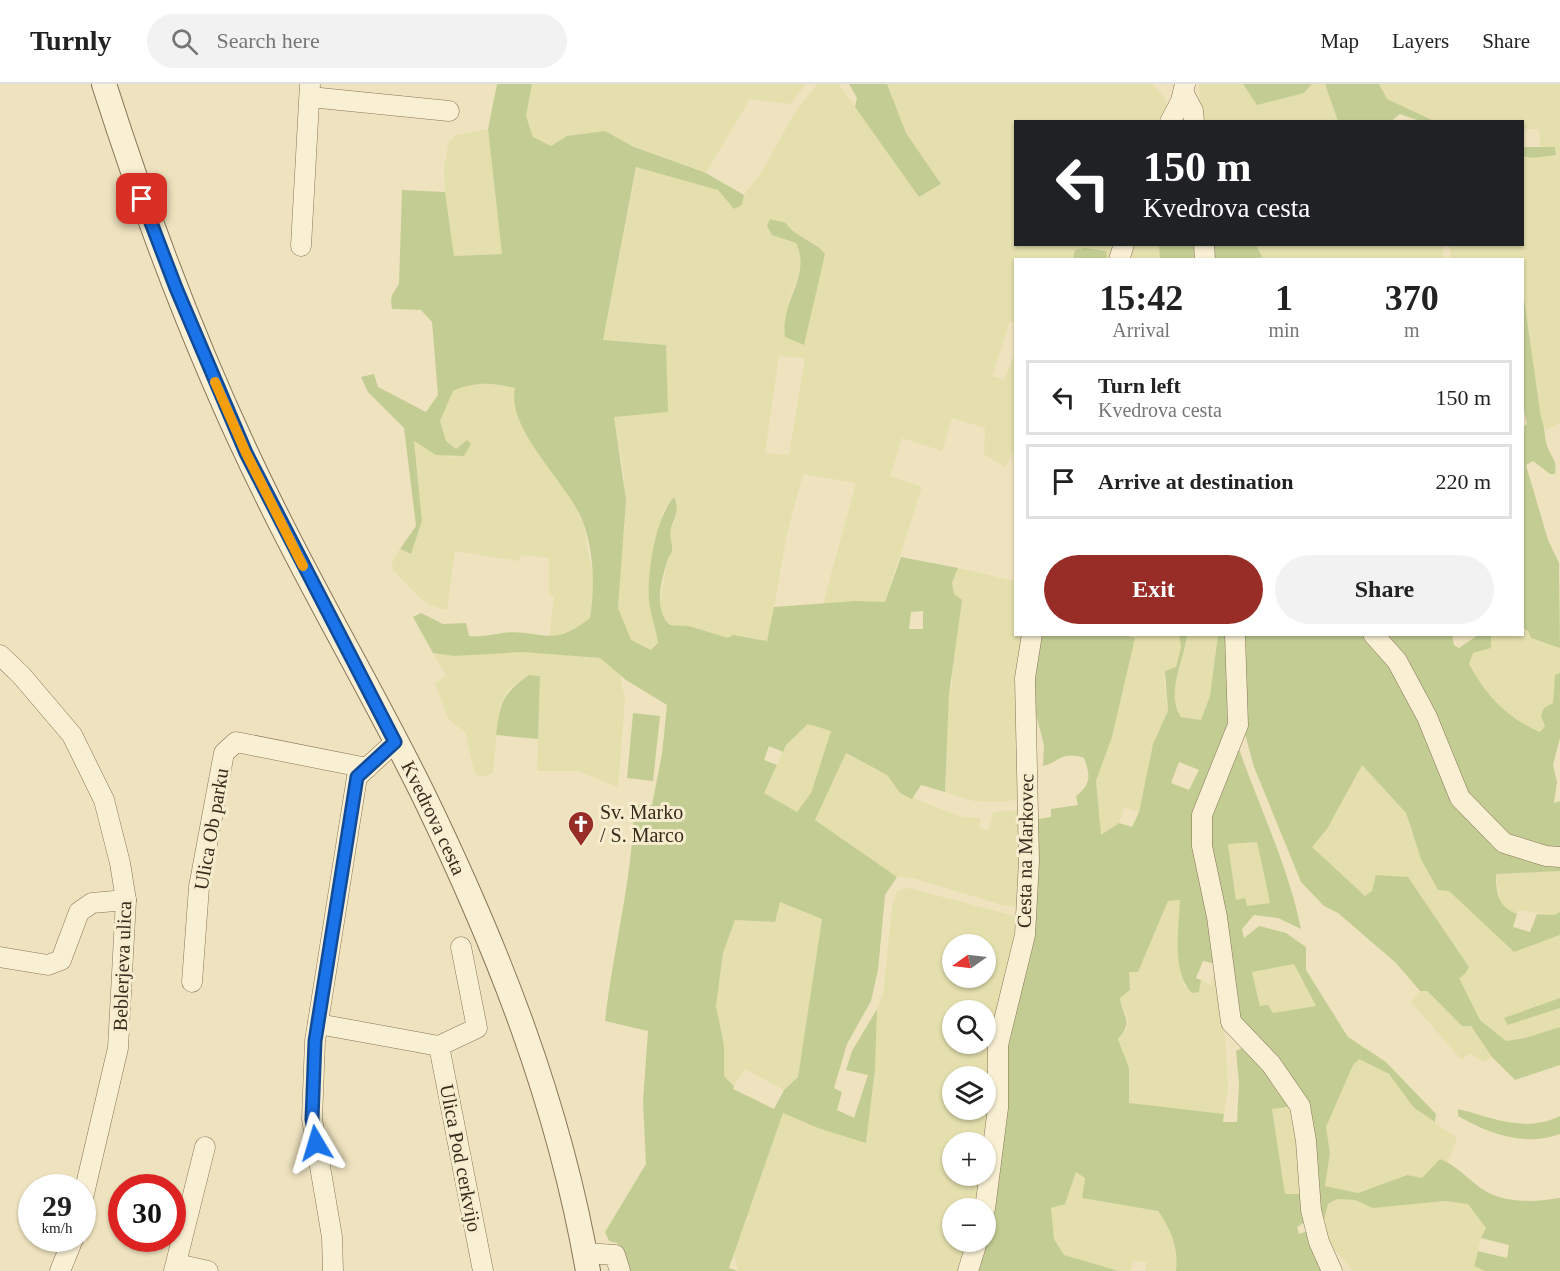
<!DOCTYPE html>
<meta charset="utf-8">
<style>
body{margin:0;font-family:Georgia,serif;background:#f2f2f2;color:#222;height:100vh;display:flex;flex-direction:column;font-size:22px;white-space:nowrap}
*{box-sizing:border-box;margin:0}
p{font-size:20px;color:#767676}
.icon{flex:none;width:33px;height:33px;fill:none;stroke:currentColor;stroke-width:2;stroke-linecap:round;stroke-linejoin:round}
.map{position:relative;flex:1;overflow:hidden}
.sheet{position:absolute;left:1014px;top:174px;width:510px;height:378px;display:flex;flex-direction:column;background:#fff;border-radius:0px;box-shadow:0 2px 4px #0004}
.sheet>*{flex:none}
.hud{position:absolute;left:1014px;top:36px;width:510px;height:126px;border-radius:0px;box-shadow:0 2px 4px #0004;background:#202124;color:#fff;overflow:hidden}
.needle{width:39px;rotate:256deg}
.controls{position:absolute;left:942px;top:850px;display:grid;gap:12px}
.controls a{display:grid;place-items:center;width:54px;height:54px;border-radius:50%;background:#fff;box-shadow:0 2px 4px #0004;font-size:30px}
.speed{position:absolute;left:18px;top:1090px;display:flex;gap:12px;font-size:30px;font-weight:700;text-align:center}
.speed>*{display:grid;place-content:center;width:78px;height:78px;border-radius:50%;background:#fff;box-shadow:0 2px 4px #0004;line-height:1}
.speed small{font-size:15px;font-weight:400}
.speed .limit{border:9px solid #d22;background:#fff;color:#111}
.pin{position:absolute;display:grid;place-items:center;width:51px;height:51px;color:#fff;margin:-26px;border-radius:12px;box-shadow:0 3px 9px #0006}
.me{position:absolute;width:66px;margin:-33px;rotate:353deg;stroke-linejoin:round;filter:drop-shadow(0 0 4px #0008)}
.turn{display:flex;align-items:center;gap:21px;height:126px;padding:0 30px;font-size:27px}
.turn .icon{width:78px;height:78px;stroke-width:2.5}
.turn b{display:block;font-size:42px;line-height:51px}
.eta{display:flex;justify-content:space-evenly;align-items:center;height:102px;text-align:center}
.eta b{font-size:36px;font-weight:800;line-height:42px}
.cta{display:flex;gap:12px;margin-top:auto;padding:12px 30px}
.cta a{flex:1;height:69px;border-radius:36px;background:#982c26;color:#fff;font-size:24px;font-weight:800;line-height:69px;text-align:center}
.cta a+a{background:#f2f2f2;color:#222}
ul{padding:0;list-style:none}
li{display:flex;align-items:center;gap:18px;height:75px;margin:0 12px 9px;padding:0 18px;border:3px solid #e0e0e0;border-radius:0px}
li div{flex:1}
li b{display:block;font-size:22px}
li em{font-style:normal}
header{display:flex;align-items:center;gap:36px;box-sizing:border-box;height:84px;padding:0 30px;background:#fff;border-bottom:2px solid #e0e0e0}
header strong{font-size:28px}
nav{display:flex;gap:33px;margin-inline-start:auto;font-size:21px}
.search{width:420px;height:54px;background:#f2f2f2;display:flex;align-items:center;gap:15px;box-sizing:border-box;padding:0 21px;border-radius:33px;color:#767676;font-size:22px}
.map>svg:first-child{display:block}
.farmland{fill:#e4dfad;fill-rule:evenodd}
.green{fill:#c3cd93;fill-rule:evenodd}
.lines{fill:none;stroke-linecap:round;stroke-linejoin:round}
.minor-casing{stroke:#887457;stroke-width:21}
.tertiary-casing{stroke:#887457;stroke-width:26}
.minor{stroke:#f9f0d3;stroke-width:20}
.tertiary{stroke:#f9f0d3;stroke-width:24}
.route-casing{stroke:#114b97;stroke-width:15}
.route{stroke:#1a73e8;stroke-width:10}
.slow{stroke:#f59e0b;stroke-width:10}
.labels{text-anchor:middle;stroke-width:6;stroke-linejoin:round;paint-order:stroke}
.poi-label{font-size:20px;fill:#372b1c;stroke:#f6edcf;text-anchor:start}
.street-label{font-size:20px;fill:#372b1c;stroke:#f6edcf}
</style>
<header>
<strong>Turnly</strong>
<div class="search"><svg class="icon" aria-label="search" viewBox="0 0 24 24"><circle cx="10" cy="10" r="6"/><path d="M15 15l6 6"/></svg>Search here</div>
<nav><a>Map</a><a>Layers</a><a>Share</a></nav>
</header>
<div class="map">
<svg width="1560" height="1187" viewBox="0 0 1560 1187">
<rect width="100%" height="100%" fill="#efe3bf"/>
<g class="farmland">
<path d="M532,0H806L790,20L750,15L706,89L621,57L567,52L551,62L533,53L526,32Z"/>
<path d="M817,0H839L919,113L941,100L906,49L887,0H1152L1165,14L1168,27L1163,37L1016,38V160L1119,161L1115,175H1107L1105,167L1085,164L1072,172L1073,175L1016,176L1015,239L1010,237L992,292L1004,296L1015,269V371L1012,370L1005,383L984,370L985,344L952,334L942,367L902,354L890,392L922,403L885,518L855,517L823,520L856,399L803,390L787,450L768,557L746,553L728,554L689,542L670,541L662,533L659,520L668,475L672,467L671,445L675,437L677,420L674,413L663,427L654,465L649,518L658,559L652,566L631,557L618,525L624,393L614,332L666,261L603,256L637,82L718,106L734,125L742,121L744,111L763,86L792,33ZM786,139L799,152L818,161L787,220L801,186V170L796,159L772,151ZM779,272L805,274L789,371L765,369Z"/>
<path d="M1199,0H1243L1258,20L1304,9L1312,0H1325L1338,37H1200Z"/>
<path d="M1379,0H1560V339L1546,346L1541,334L1523,208L1522,176L1452,175L1449,161L1522,160L1523,72L1531,74L1555,64L1540,62L1539,45H1523L1522,38L1434,37L1387,15Z"/>
<path d="M488,45L503,170L454,172L445,108L444,83L449,57L457,51Z"/>
<path d="M1131,161H1159L1160,175L1128,176Z"/>
<path d="M1256,161H1443V175H1263Z"/>
<path d="M489,298L515,304L583,438L595,504L590,534L576,545L549,554L554,513L549,510V474L521,471L520,477L455,467L447,526L431,522L419,513L393,486L392,477L400,465L411,470L422,437L414,356L454,374L467,356L456,365L446,357L440,337L446,323L453,307L468,300Z"/>
<path d="M958,484L1015,497L1016,550L1027,551L1023,715L1000,718L974,717L945,708L949,610L952,600V499Z"/>
<path d="M1523,544L1528,547L1532,554L1560,564V589L1555,592L1554,619L1545,642L1540,648L1521,640L1497,619L1478,596L1469,580L1473,569L1491,551L1522,550Z"/>
<path d="M1118,551H1179L1181,563L1176,583L1164,594L1168,627L1153,660L1139,728L1124,723L1119,739L1100,752L1096,697L1112,653L1135,554Z"/>
<path d="M1187,551H1218L1210,612L1201,636L1181,633L1174,624L1173,611Z"/>
<path d="M485,568H521L600,574L620,591L625,615L618,703L577,687H537L540,592L529,591L507,607L499,625L493,689L483,693L475,690L465,648L449,636L435,600L446,591L433,569L454,572Z"/>
<path d="M808,640L831,647L811,709L797,728L764,709L786,661Z"/>
<path d="M845,669L887,691L900,709L962,733L980,734L979,744L989,746L993,728L1023,726L1024,824L1002,821L913,794L897,793L815,736Z"/>
<path d="M1362,681L1406,729L1411,748L1449,807L1514,868L1560,851V914L1505,935L1508,941L1560,924V943L1525,954L1506,957L1480,936L1459,894L1469,883L1408,793L1394,794L1365,812L1311,763L1327,745Z"/>
<path d="M1257,758L1270,819L1247,823L1236,816L1228,760Z"/>
<path d="M1524,787H1560V828L1554,831L1519,826L1517,830L1507,827L1500,819L1496,789Z"/>
<path d="M908,804L1019,833L986,1059H952V1092H985L980,1125H952V1158H973L963,1187H738L734,1170L783,1029L818,1044L866,1058L875,985L877,925L883,910L892,823L897,807ZM952,861H986V894H952ZM952,927H986V960H952ZM952,993H986V1026H952Z"/>
<path d="M1180,815L1179,863L1184,902L1198,908L1201,896L1211,901L1214,889L1222,892L1228,1004L1224,1030L1129,1020V984L1118,955L1127,944L1128,937L1120,914L1129,888H1138L1168,817Z"/>
<path d="M780,818L822,835L798,993L784,1006L745,985L734,1002L724,992V961L716,922L723,869L735,836L774,838Z"/>
<path d="M1294,879L1316,922L1272,929L1260,922L1252,888Z"/>
<path d="M1420,907H1426L1462,942H1471L1492,973L1484,978L1469,969L1462,976L1411,918Z"/>
<path d="M1359,975L1389,990L1414,1024L1457,1054L1448,1078L1440,1075L1422,1094L1406,1091L1358,1109L1325,1102L1330,1069L1326,1043L1353,980Z"/>
<path d="M1296,1022L1304,1110H1285L1272,1025Z"/>
<path d="M1076,1088L1085,1094L1082,1114L1158,1127L1168,1141L1178,1173L1176,1187H1145L1147,1178L1133,1177L1130,1187H1119L1064,1171L1054,1155L1051,1123L1065,1120Z"/>
<path d="M1337,1115L1355,1116L1373,1124L1445,1117L1469,1120L1486,1144L1481,1154L1474,1181L1485,1187H1353L1322,1150L1318,1135L1328,1120Z"/>
</g>
<g class="green">
<path d="M497,0H532L526,32L533,53L551,62L567,52L605,47L632,62L706,89L744,111L742,121L734,125L718,106L636,83L603,256L666,261L668,328L614,333L626,416L618,524L631,556L651,566L658,559C656,545 651,532 649,517C647,490 655,434 674,413C680,425 675,432 671,444C669,452 673,460 672,467C671,470 669,472 668,475C661,496 653,526 670,541L689,542L728,554L733,551L767,557L774,523L855,517L885,518L901,473L958,484L952,499L954,510L962,516L949,610L945,708L921,701L912,715L900,709L887,691L846,669L815,736L897,793L885,811L878,886L871,917L847,960L834,1004L842,1008L837,1026L854,1034L868,991L846,986L852,967L877,925L875,985L866,1059L818,1044L783,1029L729,1184L738,1187H627L617,1159L609,1157L605,1148L646,1080L643,1017L648,947L605,937C613,866 632,797 634,725L640,720L652,721L662,670L667,621L626,596L600,574L521,568L454,572L433,569L413,533L421,529L443,540L466,539L469,552C481,553 490,551 502,549C541,544 550,566 590,534C595,502 594,469 583,438C568,398 506,347 515,304C492,299 476,297 453,307L440,337L446,357L456,365L467,356L471,360L464,372L436,371L414,357L422,437L411,470L400,465L416,442L404,344L368,308L361,293L374,290L378,303L426,328L438,311L432,238L421,226L392,225C389,209 394,211 399,199L402,106L445,108L454,172L502,170L488,45ZM923,527V545H909L911,528ZM808,640L831,647L811,709L797,728L764,709L777,681L764,676L769,662L783,668L786,661ZM780,818L822,835L798,993L784,1006L774,1025L733,1005L734,1002L724,992V961L716,922L723,869L735,836L775,838Z"/>
<path d="M849,0H887L906,49L941,100L919,113L855,23L857,14Z"/>
<path d="M1243,0H1312L1304,9L1257,21Z"/>
<path d="M1325,0H1379L1387,15L1434,37H1420L1400,30L1391,37H1338Z"/>
<path d="M1522,63H1555L1556,71L1531,74L1523,72Z"/>
<path d="M770,135L786,139C796,154 814,156 825,170L804,261L785,253C780,217 812,192 796,159L772,151L767,142Z"/>
<path d="M1159,161H1199L1200,175H1160Z"/>
<path d="M1210,161H1256L1263,175H1211Z"/>
<path d="M1085,164L1106,167L1107,175H1073L1075,166Z"/>
<path d="M1523,208L1541,334C1545,342 1544,349 1546,358C1549,372 1558,375 1555,390H1550L1533,377L1526,381L1548,456L1559,479L1560,564L1531,554L1528,547L1523,544L1522,344L1527,340L1522,317Z"/>
<path d="M1118,550L1135,554L1112,653L1096,697L1101,751L1119,739L1132,743L1139,728L1153,660L1168,627L1165,587L1176,583L1181,563L1179,551H1187C1184,577 1165,610 1181,633L1201,636L1210,612L1218,551H1229L1232,644L1206,708L1221,881L1203,877L1196,894L1201,896L1199,908L1192,909C1171,889 1179,844 1180,816L1168,817L1138,888H1129L1130,906L1120,914C1123,935 1134,936 1118,955L1129,984V1019L1224,1030L1223,1038H1237L1239,999L1236,967L1247,961L1296,1022L1272,1025L1285,1110H1304L1305,1138L1297,1143L1299,1150L1308,1147L1326,1187H1176C1179,1165 1171,1145 1158,1127L1082,1114L1085,1094L1076,1088L1065,1120L1051,1124L1054,1155L1064,1171L1119,1187H973C1002,1119 997,1044 1004,971C1010,902 1027,831 1038,763V735L1051,733V725L1078,721L1076,712C1092,700 1090,691 1084,674C1061,667 1062,677 1043,682L1044,661L1031,611L1038,551ZM1179,678L1199,686L1189,706L1171,699Z"/>
<path d="M1243,551H1363L1390,579L1472,736L1560,779V787L1496,790C1496,809 1498,823 1517,830L1513,843L1530,848L1537,830L1554,831L1560,828V851L1514,868L1449,807L1438,806L1421,775L1406,729L1362,681L1327,745L1312,763L1365,812L1372,807L1376,791L1408,793L1469,883L1465,890L1459,894L1480,936L1506,957L1525,954L1560,943V981L1515,996L1492,973L1471,942H1462L1427,907H1420L1396,879L1338,829L1324,822L1301,798L1254,683L1245,650Z"/>
<path d="M1383,551H1452L1454,561L1459,564L1478,551H1491V564L1473,569L1469,580C1485,610 1508,635 1540,648L1545,642L1541,632L1544,624L1553,619L1555,591L1560,589V654L1553,681L1557,698L1554,719L1560,717V769L1512,757L1476,727Z"/>
<path d="M529,591L540,592L538,655L496,651C500,619 502,610 529,591Z"/>
<path d="M633,629L660,632L653,697L627,694Z"/>
<path d="M1237,659C1258,721 1288,780 1301,845L1278,834L1254,831L1242,845L1244,854L1259,842L1286,849L1306,863V886L1348,953L1386,978L1436,1030L1435,1038L1414,1024L1389,990L1359,975L1353,981L1326,1043L1330,1069L1325,1102L1358,1109L1407,1091L1422,1094L1440,1075C1456,1081 1468,1095 1482,1105C1504,1120 1535,1118 1560,1114V1187H1485L1474,1182L1478,1167L1507,1174L1509,1161L1481,1154L1486,1144L1468,1120L1445,1117L1373,1124L1355,1116L1337,1115L1328,1120L1324,1136L1318,1135L1311,1060L1238,936L1205,742ZM1257,758L1270,819L1247,822L1245,814L1236,816L1228,760ZM1294,880L1316,922L1273,929L1268,921L1260,922L1252,888Z"/>
<path d="M1560,914V924L1508,941L1504,934Z"/>
<path d="M1458,1025C1493,1034 1525,1049 1560,1032V1050C1525,1063 1489,1050 1458,1032Z"/>
</g>
<g class="lines">
<g class="minor-casing">
<g id="minor">
<path d="M1184,10L1193,27L1194,38"/>
<path d="M310,13L449,27"/>
<path d="M1170,38L1181,17L1185,0"/>
<path d="M1204,160L1205,176"/>
<path d="M301,162L310,0"/>
<path d="M1119,176L1124,160"/>
<path d="M1235,550L1238,641L1202,731V762L1217,833L1231,938L1271,980L1300,1022L1306,1057L1311,1126L1319,1158L1332,1187"/>
<path d="M1373,550L1397,577L1427,633L1460,714L1504,759L1546,772L1560,773"/>
<path d="M0,571L21,591L72,651L104,716L120,779L126,816L118,964L82,1118"/>
<path d="M0,873L48,881L61,876L79,828L92,819L126,816"/>
<path d="M192,898L199,803L224,669L236,658L367,684"/>
<path d="M318,940L439,962L483,1187"/>
<path d="M439,962L477,944L461,863"/>
<path d="M985,1125L998,1024V961L1025,851L1029,777L1025,594L1032,550"/>
<path d="M585,1169L615,1171L620,1187"/>
<path d="M177,1180L208,1187"/>
<path d="M60,1187L73,1155"/>
<path d="M174,1187L205,1063"/>
<path d="M333,1187L332,1153L312,1035L315,957L357,693L395,658"/>
<path d="M968,1187L977,1158"/>
</g>
</g>
<g class="tertiary-casing">
<g id="tertiary">
<path id="s1" d="M104,0C149,141 202,281 268,414C317,515 375,612 424,712C498,865 559,1019 588,1187"/>
</g>
</g>
<use href="#minor" class="minor"/>
<use href="#tertiary" class="tertiary"/>
</g>
<g class="lines">
<g class="route-casing">
<path id="route" d="M142,115L176,204L246,369L395,658L357,693L315,957L312,1035L316,1059"/>
</g>
<use href="#route" class="route"/>
<path class="slow" d="M215,298L246,369L303,482"/>
</g>
<defs>
<g id="church-pin" transform="scale(1.35)"><path d="M0 17L-7.5 6A9.5 9.5 0 1 1 7.5 6Z" fill="#982c26" stroke="#f6edcf"/><path d="M-1.2-6h2.4v3.5h3.3v2.4h-3.3V6h-2.4V-.1h-3.3v-2.4h3.3Z" fill="#fff"/></g>
</defs>
<g fill-rule="evenodd">
<use href="#church-pin" x="581" y="740"/>
</g>
<g class="labels">
<g class="poi-label">
<text x="600" y="735">Sv. Marko<tspan x="600" dy="23">/ S. Marco</tspan></text>
</g>
<g class="street-label">
<text dy="7" stroke="none"><textPath href="#s1" startOffset="806">Kvedrova cesta</textPath></text>
<text transform="translate(211 745) rotate(-80)" y="7">Ulica Ob parku</text>
<text transform="translate(1025 767) rotate(-89)" y="7">Cesta na Markovec</text>
<text transform="translate(122 882) rotate(-88)" y="7">Beblerjeva ulica</text>
<text transform="translate(461 1074) rotate(79)" y="7">Ulica Pod cerkvijo</text>
</g>
</g>
</svg>
<div class="controls">
<a><svg class="needle" viewBox="-14 -14 28 28"><path d="M0-13l5 13h-10z" fill="#e53935"/><path d="M0 13l5-13h-10z" fill="#767676"/></svg></a>
<a><svg class="icon" aria-label="search" viewBox="0 0 24 24"><circle cx="10" cy="10" r="6"/><path d="M15 15l6 6"/></svg></a>
<a><svg class="icon" aria-label="layers" viewBox="0 0 24 24"><path d="M12 4l9 5-9 5-9-5zM3 14l9 5 9-5"/></svg></a>
<a>+</a>
<a>−</a>
</div>
<div class="speed"><div>29<small>km/h</small></div><div class="limit">30</div></div>
<div class="pin" style="left:142px;top:115px;background:#d93025"><svg class="icon" aria-label="arrive" viewBox="0 0 24 24"><path d="M6 21V4h12l-3 4 3 4H6"/></svg></div>
<svg class="me" style="left:316px;top:1059px" viewBox="-20 -20 40 40"><path d="M0-17L14 15 0 8-14 15z" fill="#1a73e8" stroke="#fff" stroke-width="4"/></svg>
<div class="hud">
<div class="turn"><svg class="icon" aria-label="left" viewBox="0 0 24 24"><path d="M17 20v-9H6M10 6l-5 5 5 5"/></svg><div><b>150 m</b>Kvedrova cesta</div></div>
</div>
<section class="sheet">
<div class="eta">
<div><b>15:42</b><p>Arrival</p></div>
<div><b>1</b><p>min</p></div>
<div><b>370</b><p>m</p></div>
</div>
<ul>
<li><svg class="icon" aria-label="left" viewBox="0 0 24 24"><path d="M17 20v-9H6M10 6l-5 5 5 5"/></svg><div><b>Turn left</b><p>Kvedrova cesta</p></div><em>150 m</em></li>
<li><svg class="icon" aria-label="arrive" viewBox="0 0 24 24"><path d="M6 21V4h12l-3 4 3 4H6"/></svg><div><b>Arrive at destination</b></div><em>220 m</em></li>
</ul>
<div class="cta"><a>Exit</a><a>Share</a></div>
</section>
</div>
